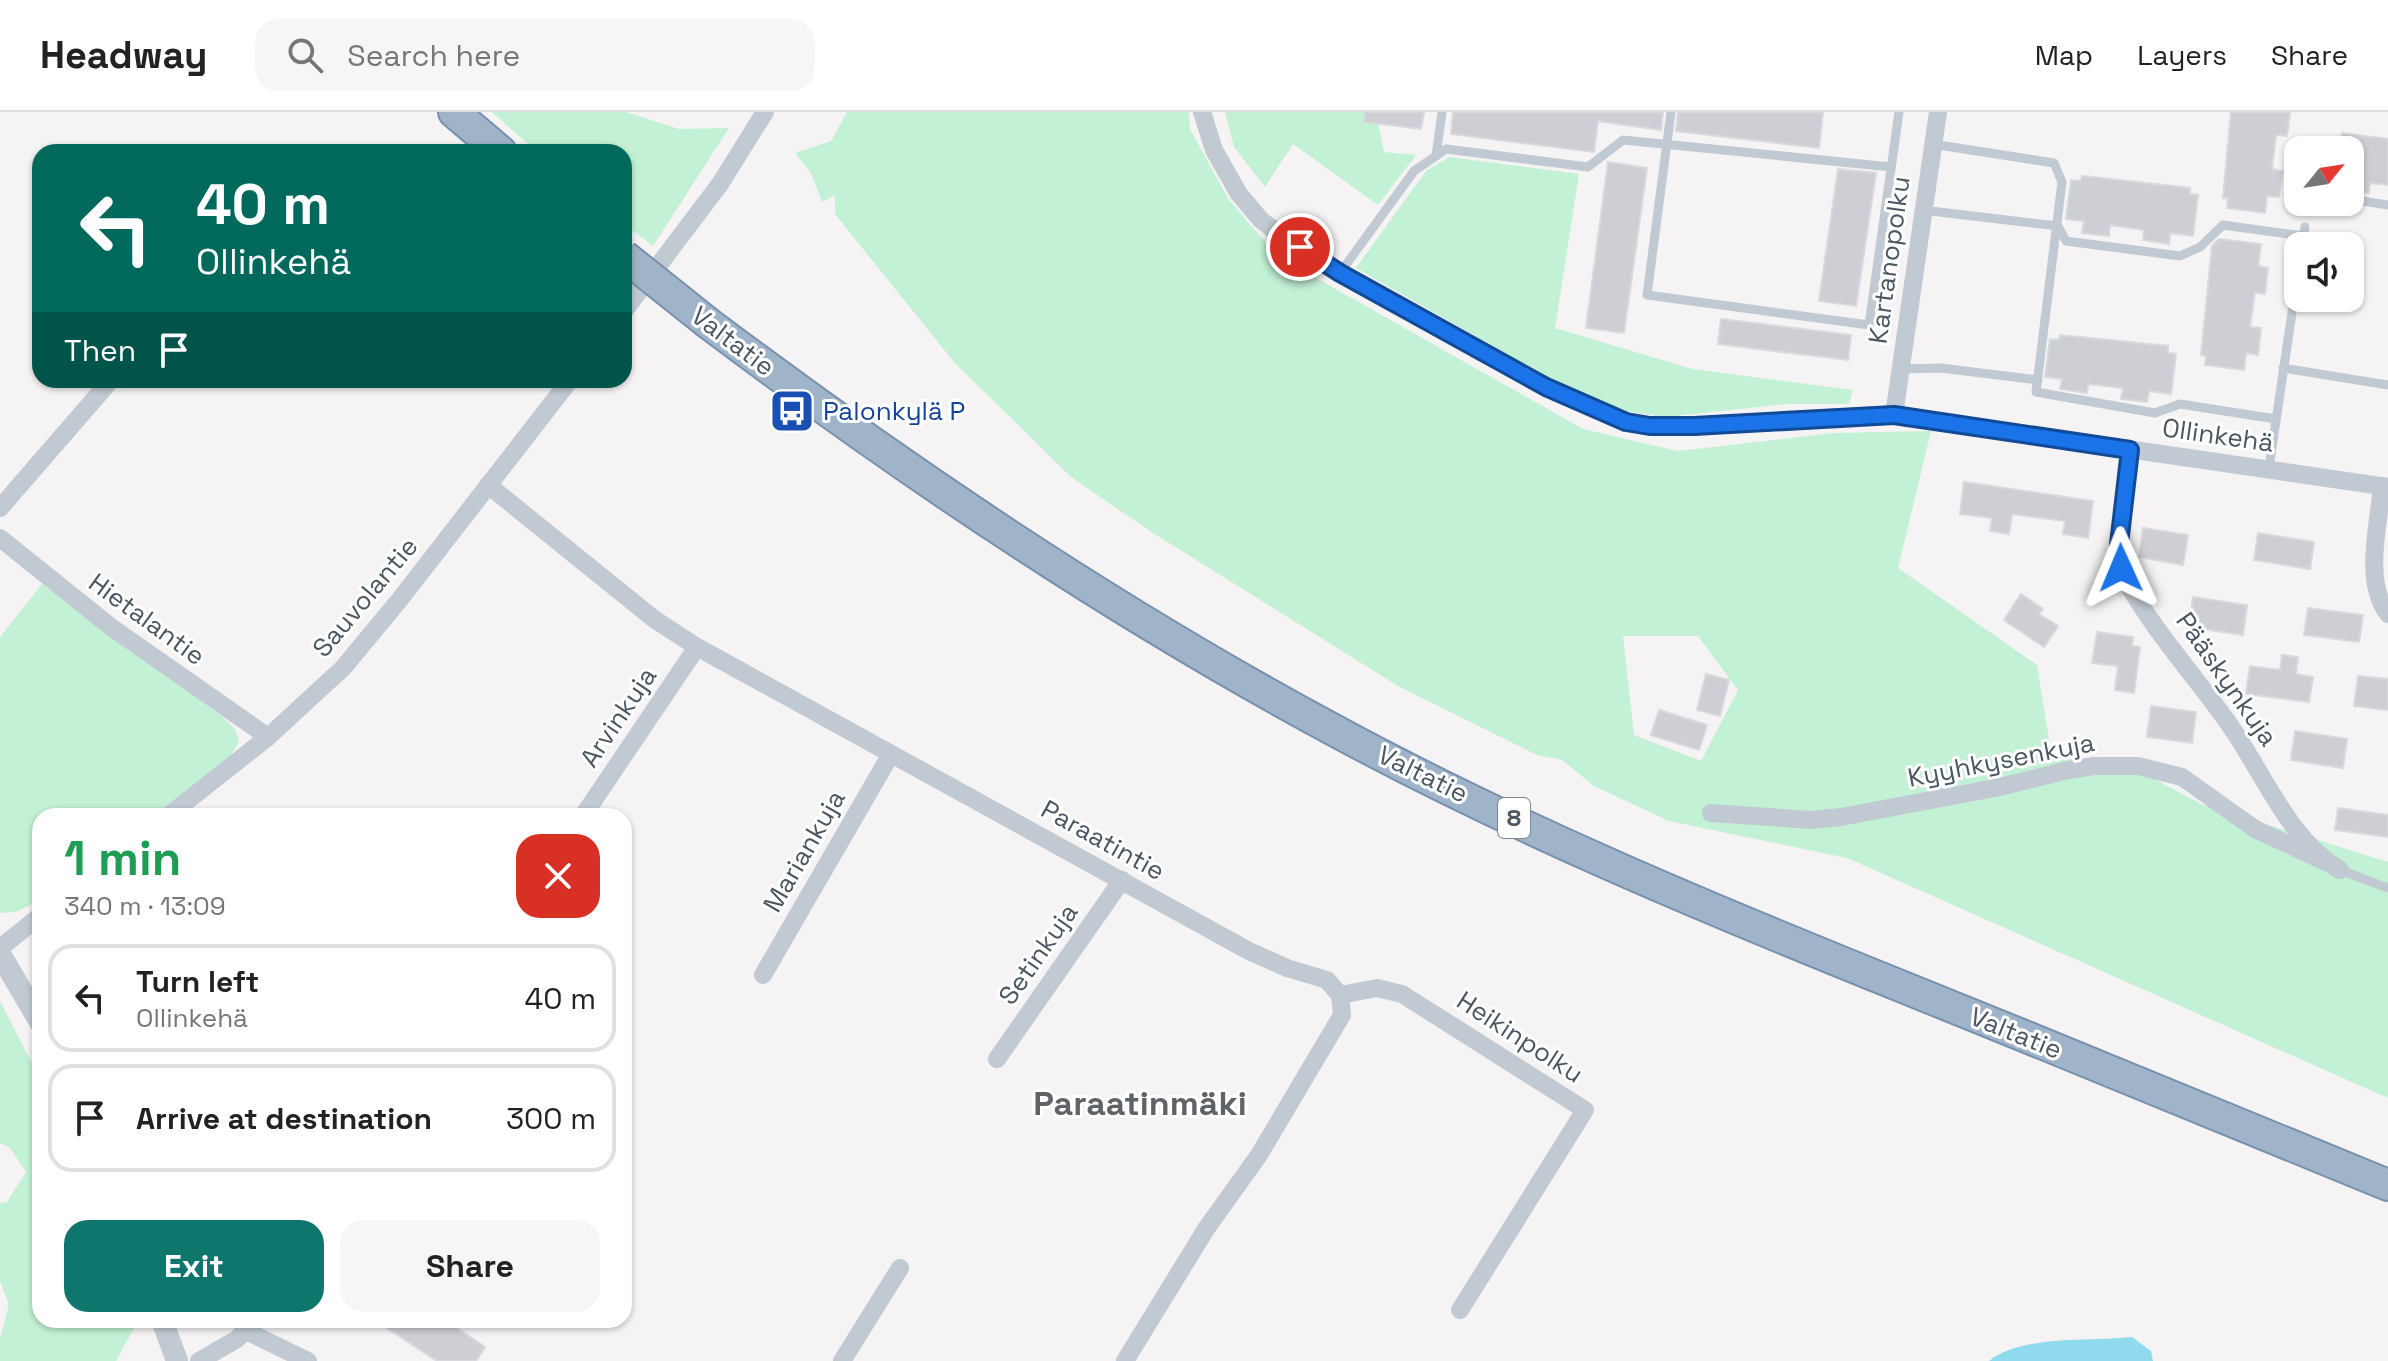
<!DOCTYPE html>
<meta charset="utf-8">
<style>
body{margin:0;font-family:"Space Grotesk",sans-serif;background:#f6f6f6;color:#222;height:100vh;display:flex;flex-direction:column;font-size:30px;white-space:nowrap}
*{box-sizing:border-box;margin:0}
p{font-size:26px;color:#767676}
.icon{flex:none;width:44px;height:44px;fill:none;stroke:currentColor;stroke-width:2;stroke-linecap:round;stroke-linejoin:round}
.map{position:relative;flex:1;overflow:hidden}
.panel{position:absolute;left:32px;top:696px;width:600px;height:520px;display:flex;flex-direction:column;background:#fff;border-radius:24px;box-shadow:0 2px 6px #0004}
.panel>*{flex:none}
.top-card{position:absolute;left:32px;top:32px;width:600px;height:244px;border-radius:24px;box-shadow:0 2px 6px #0004;background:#00695c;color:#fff;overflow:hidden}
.needle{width:52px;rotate:60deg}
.tools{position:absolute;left:2284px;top:24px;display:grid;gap:16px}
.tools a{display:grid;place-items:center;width:80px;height:80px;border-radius:16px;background:#fff;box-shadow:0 2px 6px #0004;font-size:40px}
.pin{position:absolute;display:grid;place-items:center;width:68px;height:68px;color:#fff;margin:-34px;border:4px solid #fff;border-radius:50%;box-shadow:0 2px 8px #0007}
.me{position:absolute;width:88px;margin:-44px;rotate:359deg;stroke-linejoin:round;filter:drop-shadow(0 0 6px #0008)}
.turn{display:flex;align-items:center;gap:28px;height:168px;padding:0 32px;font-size:36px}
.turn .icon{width:104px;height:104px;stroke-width:2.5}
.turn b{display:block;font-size:56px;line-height:68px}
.then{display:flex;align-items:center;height:76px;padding:0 32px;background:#0003;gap:16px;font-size:30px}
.round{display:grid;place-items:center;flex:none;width:84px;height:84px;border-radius:24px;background:#f6f6f6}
.head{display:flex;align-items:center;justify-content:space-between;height:136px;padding:0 32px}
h1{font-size:48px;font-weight:700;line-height:60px;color:#1e9e55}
.action{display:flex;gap:16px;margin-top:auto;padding:16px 32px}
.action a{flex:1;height:92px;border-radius:24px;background:#0f766e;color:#fff;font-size:32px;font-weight:700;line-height:92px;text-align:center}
.action a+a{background:#f6f6f6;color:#222}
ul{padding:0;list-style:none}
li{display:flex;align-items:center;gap:24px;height:108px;margin:0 16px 12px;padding:0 16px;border:4px solid #e0e0e0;border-radius:24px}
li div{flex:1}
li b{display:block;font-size:30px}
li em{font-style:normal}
header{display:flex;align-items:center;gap:48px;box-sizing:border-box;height:112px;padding:0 40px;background:#fff;border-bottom:2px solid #e0e0e0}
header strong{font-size:38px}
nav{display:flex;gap:44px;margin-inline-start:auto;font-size:28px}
.search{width:560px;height:72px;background:#f6f6f6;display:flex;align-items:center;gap:20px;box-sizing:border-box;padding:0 28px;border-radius:24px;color:#767676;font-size:30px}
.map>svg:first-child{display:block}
.green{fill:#c3f1d5;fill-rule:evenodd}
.water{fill:#90daee}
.building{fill:#cdcfd5;stroke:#d7d9de;stroke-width:2}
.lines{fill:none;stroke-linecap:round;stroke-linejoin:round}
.trunk-casing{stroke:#7690ad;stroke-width:34}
.service{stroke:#c1cad2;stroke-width:9}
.minor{stroke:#c1cad2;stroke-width:18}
.tertiary{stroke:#c1cad2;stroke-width:22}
.trunk{stroke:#9fb4c9;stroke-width:30}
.trunk-bridge-casing{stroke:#7690ad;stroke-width:34;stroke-linecap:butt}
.trunk-bridge{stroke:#9fb4c9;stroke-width:30}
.route-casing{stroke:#114b97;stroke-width:20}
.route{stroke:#1a73e8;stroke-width:14}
.labels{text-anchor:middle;stroke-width:6;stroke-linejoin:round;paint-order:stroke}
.shield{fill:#fff;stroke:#808990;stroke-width:2}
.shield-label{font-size:24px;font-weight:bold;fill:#4a5661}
.street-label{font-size:26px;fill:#4a5661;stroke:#fff}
.transit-label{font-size:26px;fill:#164399;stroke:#fff;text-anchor:start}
.district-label{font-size:34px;font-weight:bold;fill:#5f6368;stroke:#fff}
</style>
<header>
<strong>Headway</strong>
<div class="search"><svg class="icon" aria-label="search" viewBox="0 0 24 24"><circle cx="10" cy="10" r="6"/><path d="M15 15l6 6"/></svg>Search here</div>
<nav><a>Map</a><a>Layers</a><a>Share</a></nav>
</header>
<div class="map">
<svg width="2388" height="1249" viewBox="0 0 2388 1249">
<rect width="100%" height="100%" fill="#f5f3f3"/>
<g class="green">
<path d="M492,0H626L679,17L729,16L653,134L624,112V40H537Z"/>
<path d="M847,0H1189L1190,17L1229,88L1267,132L1311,163L1583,317L1678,339L1833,321L1931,319L1898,456L2037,553L2052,646L2117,647L2201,692L2388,750V986L1847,746L1669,709L1594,674L1562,648L1537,643L1398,574L1153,421L1071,365L954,250L835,102V83L822,90L811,61L795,41L831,29ZM1623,524H1698L1738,578L1701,649L1634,623Z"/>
<path d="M1225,0H1376L1384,40L1416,43L1378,93L1293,32L1265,75L1234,35Z"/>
<path d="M1449,45L1579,62L1555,216L1692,257L1853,278L1849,292H1786L1664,305L1614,297L1546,264L1356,156L1426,59Z"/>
<path d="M42,472L223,605L235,617L239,630L228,647L159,704H40V788L16,800L0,801V525Z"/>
<path d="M0,889L40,967V1208H133L134,1216L116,1249H0V1227L9,1192L0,1169V1091L7,1090L26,1060L10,1036L0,1031Z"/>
</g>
<path class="water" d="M2132,1225L2151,1239L2153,1249H1989C2024,1222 2090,1230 2132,1225Z"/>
<g class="building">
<path d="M1365,0H1424L1421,17L1364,10Z"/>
<path d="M1453,0H1663L1661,18L1598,9L1594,40L1451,22Z"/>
<path d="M1678,0H1823L1819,36L1676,19Z"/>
<path d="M2231,0H2290L2287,24L2276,23L2272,57L2283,59L2279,85L2267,84L2265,101L2227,96L2228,86H2223Z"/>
<path d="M2342,21L2388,27V73L2370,71L2369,81L2350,79V38H2339Z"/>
<path d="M1608,50L1647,56L1624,221L1586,216Z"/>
<path d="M1838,57L1876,61L1856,194L1819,189Z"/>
<path d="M2082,64L2190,76V82L2198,83L2193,124L2170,121L2169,132L2143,128L2144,118L2110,113L2109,124L2082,121L2084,109L2066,107L2071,68L2081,69Z"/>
<path d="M2219,127L2261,132L2258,154L2268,156L2265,182L2255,180L2250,215L2261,216L2258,243L2246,241L2244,258L2205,253L2206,244L2201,243L2212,134Z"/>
<path d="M1721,207L1851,223L1848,248L1718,232Z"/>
<path d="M2060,223L2168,234V241L2176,242L2171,282L2149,279L2147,290L2121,287L2123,276L2088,272L2087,281L2060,277L2062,267L2045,265L2050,227L2059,228Z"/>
<path d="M1964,370L2093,389L2088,426L2063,422L2065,409L2012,402L2009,422L1990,419L1992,406L1960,402Z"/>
<path d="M2143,416L2188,423L2183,453L2139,445Z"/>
<path d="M2258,421L2314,430L2310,457L2254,448Z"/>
<path d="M2021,482L2043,497L2039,502L2058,514L2044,535L2004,508Z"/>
<path d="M2193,485L2247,493L2243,523L2189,515Z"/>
<path d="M2308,496L2363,503L2359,530L2304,523Z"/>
<path d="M2097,520L2133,525L2132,534L2140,535L2134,581L2115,578L2118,554L2092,551Z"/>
<path d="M2282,543L2298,545L2296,562L2313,565L2309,590L2246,582L2250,554L2280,558Z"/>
<path d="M1706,562L1729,568L1720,604L1697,598Z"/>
<path d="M2358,564L2388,567V598L2354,594Z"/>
<path d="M2151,594L2196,600L2192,631L2147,625Z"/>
<path d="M1659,598L1707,613L1699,638L1651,623Z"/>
<path d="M2295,619L2347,627L2343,656L2291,648Z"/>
<path d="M2338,696L2388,703V725L2335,718Z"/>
<path d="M375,1208H445L485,1235L476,1249H437Z"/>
</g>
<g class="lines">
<g class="trunk-casing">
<g id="trunk">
<path d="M454,0L501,40"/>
<path d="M708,211C907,361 1111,498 1330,616C1514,716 1709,797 1903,875C2065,940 2226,1007 2388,1073"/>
</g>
</g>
<g class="service">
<path d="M1671,0L1647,183L1869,213L1899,0"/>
<path d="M1932,32L2054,51L2062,70L2036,280L2155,301L2180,292L2276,307"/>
<path d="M1436,44L1442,0"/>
<path d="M2350,87L2388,93"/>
<path d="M1922,98L2058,114L2066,129L2180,144L2200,135L2223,113L2303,124"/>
<path d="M2302,134L2305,115"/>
<path d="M1340,161L1414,59L1446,37L1588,55L1623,28L1891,55"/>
<path d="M2283,256L2388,273"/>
<path d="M1901,257L1941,256L2038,268"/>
<path d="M2269,356L2298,160"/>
<path d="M2340,758L2388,776"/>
</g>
<g class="minor">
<path d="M1202,0L1214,38L1239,82L1261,108L1279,122L1340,161L1546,275L1626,310L1650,314H1694L1894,303L2388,375"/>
<path d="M624,199L720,72L765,0"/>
<path d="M1894,303L1938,0"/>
<path d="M2130,338L2119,432L2125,467C2153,518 2195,564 2229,612C2263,660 2288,727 2340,758"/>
<path d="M488,373L654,507L697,535L1249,839L1287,856L1327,868L1340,883L1342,903L1259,1043L1206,1117L1125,1249"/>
<path d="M2382,374C2379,413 2363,468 2388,502"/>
<path d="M0,396L111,268"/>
<path d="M0,426L111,515L268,625"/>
<path d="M1711,701L1811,708L1841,705L2000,675L2068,658L2094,654H2138L2182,665L2255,717L2326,750"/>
<path d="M168,704L268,625L343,556L401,486L570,268"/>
<path d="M583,704L697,535"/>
<path d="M0,836L40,804"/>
<path d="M763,863L891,642"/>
<path d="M1340,883L1377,876L1402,882L1585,998L1460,1198"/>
<path d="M997,947L1122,768"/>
<path d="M246,1219L308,1249"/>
<path d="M199,1249L237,1227L255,1208"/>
<path d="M842,1249L900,1156"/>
</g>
<g class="tertiary">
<path d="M0,842L40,910"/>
<path d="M162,1208L177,1249"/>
</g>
<use href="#trunk" class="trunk"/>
<g class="trunk-bridge-casing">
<path id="trunk-bridge" d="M624,144L708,211"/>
</g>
<use href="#trunk-bridge" class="trunk-bridge"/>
</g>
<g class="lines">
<g class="route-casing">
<path id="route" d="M1300,135L1340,161L1546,275L1626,310L1650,314H1694L1894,303L2130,338L2119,432L2121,456"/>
</g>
<use href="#route" class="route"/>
</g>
<defs>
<g id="bus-square" transform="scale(2.3)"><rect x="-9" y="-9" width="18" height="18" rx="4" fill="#1a4fb4" stroke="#fff"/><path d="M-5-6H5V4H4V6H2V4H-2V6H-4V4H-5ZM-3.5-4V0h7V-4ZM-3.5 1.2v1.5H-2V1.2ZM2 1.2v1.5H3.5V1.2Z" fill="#fff"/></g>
</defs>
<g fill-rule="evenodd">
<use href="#bus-square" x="792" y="299"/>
</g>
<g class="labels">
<rect class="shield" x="1498" y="686" width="32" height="40" rx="6"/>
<g class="shield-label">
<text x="1514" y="714">8</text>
</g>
<g class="street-label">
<text transform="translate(1889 148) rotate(-82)" y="9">Kartanopolku</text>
<text transform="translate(733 229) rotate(37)" y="9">Valtatie</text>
<text transform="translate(2218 323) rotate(8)" y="9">Ollinkehä</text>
<text transform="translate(365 485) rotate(-50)" y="9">Sauvolantie</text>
<text transform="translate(147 507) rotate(36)" y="9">Hietalantie</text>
<text transform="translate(2227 567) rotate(55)" y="9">Pääskynkuja</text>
<text transform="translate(618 605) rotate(-56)" y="9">Arvinkuja</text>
<text transform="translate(2001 648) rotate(-11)" y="9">Kyyhkysenkuja</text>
<text transform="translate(1423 662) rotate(26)" y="9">Valtatie</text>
<text transform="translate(1103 728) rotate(29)" y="9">Paraatintie</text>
<text transform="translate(804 739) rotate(-60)" y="9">Mariankuja</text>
<text transform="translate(1038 842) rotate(-55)" y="9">Setinkuja</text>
<text transform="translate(2016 921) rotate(22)" y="9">Valtatie</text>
<text transform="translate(1520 925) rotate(33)" y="9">Heikinpolku</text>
</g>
<g class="transit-label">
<text x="823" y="308">Palonkylä P</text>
</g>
<g class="district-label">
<text x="1140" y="1003">Paraatinmäki</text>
</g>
</g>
</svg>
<div class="tools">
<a><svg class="needle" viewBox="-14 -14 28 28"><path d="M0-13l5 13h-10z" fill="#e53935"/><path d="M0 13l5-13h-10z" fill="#767676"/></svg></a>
<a><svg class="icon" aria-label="sound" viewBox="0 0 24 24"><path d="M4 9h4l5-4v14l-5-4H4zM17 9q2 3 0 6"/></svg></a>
</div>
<div class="pin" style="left:1300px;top:135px;background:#d93025"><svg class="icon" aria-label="arrive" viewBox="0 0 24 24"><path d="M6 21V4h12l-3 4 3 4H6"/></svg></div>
<svg class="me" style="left:2121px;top:456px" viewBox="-20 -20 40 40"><path d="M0-17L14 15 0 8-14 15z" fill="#1a73e8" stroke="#fff" stroke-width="4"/></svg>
<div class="top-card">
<div class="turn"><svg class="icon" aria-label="left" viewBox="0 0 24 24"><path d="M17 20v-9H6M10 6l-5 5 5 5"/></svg><div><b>40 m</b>Ollinkehä</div></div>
<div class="then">Then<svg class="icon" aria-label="arrive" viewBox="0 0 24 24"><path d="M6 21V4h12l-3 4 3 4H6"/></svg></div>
</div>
<section class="panel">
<div class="head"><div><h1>1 min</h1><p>340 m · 13:09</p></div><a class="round" style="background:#d93025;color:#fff"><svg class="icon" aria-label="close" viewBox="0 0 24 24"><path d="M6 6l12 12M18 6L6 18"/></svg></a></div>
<ul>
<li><svg class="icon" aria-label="left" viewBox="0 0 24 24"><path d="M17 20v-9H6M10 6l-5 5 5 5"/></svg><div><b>Turn left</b><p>Ollinkehä</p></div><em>40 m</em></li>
<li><svg class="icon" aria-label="arrive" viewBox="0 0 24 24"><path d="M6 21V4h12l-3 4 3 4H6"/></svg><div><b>Arrive at destination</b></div><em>300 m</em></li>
</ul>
<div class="action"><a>Exit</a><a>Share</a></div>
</section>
</div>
